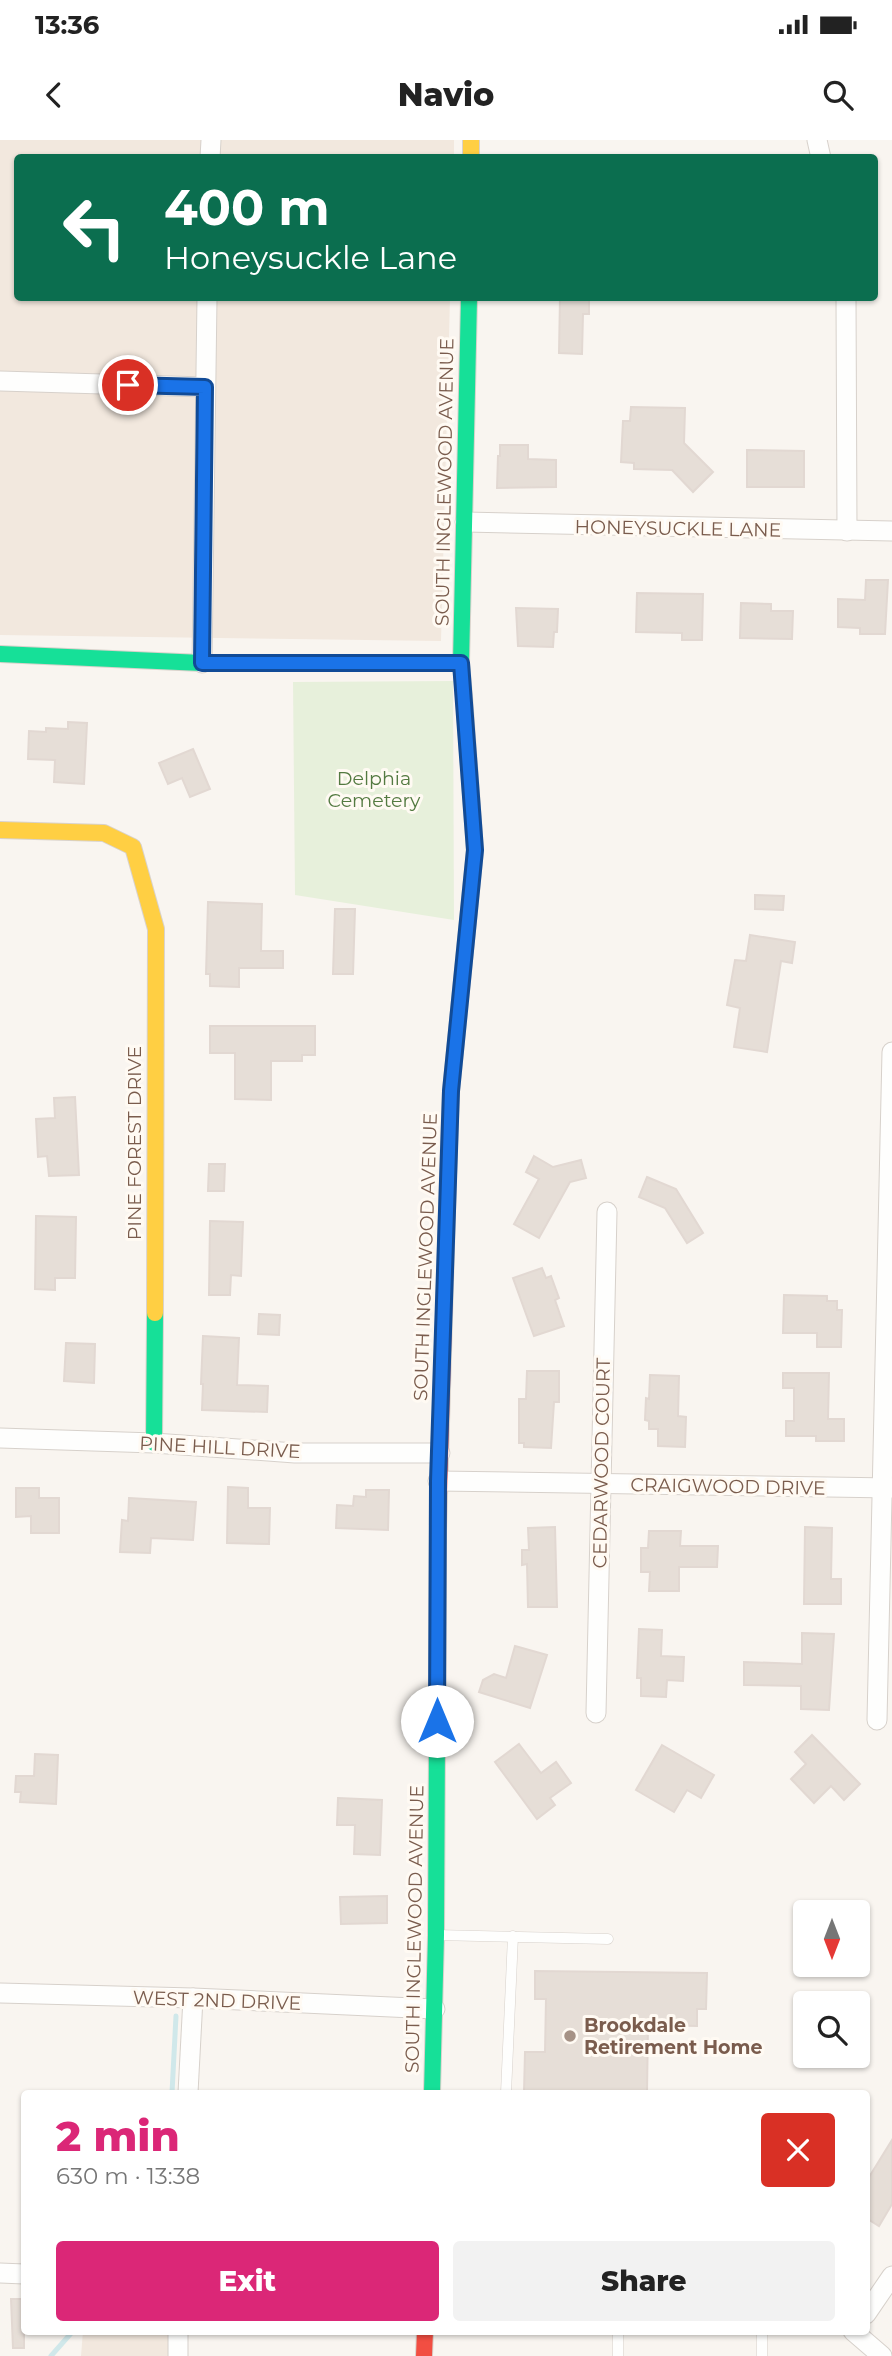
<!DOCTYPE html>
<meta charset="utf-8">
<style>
body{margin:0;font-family:Montserrat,sans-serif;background:#f2f2f2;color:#222;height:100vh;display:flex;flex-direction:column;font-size:26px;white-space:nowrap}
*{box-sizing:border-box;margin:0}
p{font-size:23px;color:#767676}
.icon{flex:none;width:38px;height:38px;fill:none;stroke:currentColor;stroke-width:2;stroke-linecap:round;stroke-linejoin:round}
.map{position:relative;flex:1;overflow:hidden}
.details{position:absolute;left:21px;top:1950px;width:849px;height:245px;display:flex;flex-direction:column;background:#fff;border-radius:7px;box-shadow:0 2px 5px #0004}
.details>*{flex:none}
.hud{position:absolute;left:14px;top:14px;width:864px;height:147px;border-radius:7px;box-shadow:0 2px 5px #0004;background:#0b6e4f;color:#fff;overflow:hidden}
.needle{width:46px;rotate:180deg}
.fabs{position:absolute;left:793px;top:1760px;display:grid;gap:14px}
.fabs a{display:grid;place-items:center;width:77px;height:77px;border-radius:7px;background:#fff;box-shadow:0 2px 5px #0004;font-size:35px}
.pin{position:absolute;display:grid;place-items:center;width:60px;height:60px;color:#fff;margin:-30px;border:4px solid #fff;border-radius:50%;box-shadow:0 2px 7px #0007}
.me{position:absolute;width:77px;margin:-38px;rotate:0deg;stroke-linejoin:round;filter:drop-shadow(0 0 5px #0008)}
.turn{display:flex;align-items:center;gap:24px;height:147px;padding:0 35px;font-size:32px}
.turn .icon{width:91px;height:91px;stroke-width:2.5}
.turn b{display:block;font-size:49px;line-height:60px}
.round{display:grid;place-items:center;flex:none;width:74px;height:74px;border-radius:7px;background:#f2f2f2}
.head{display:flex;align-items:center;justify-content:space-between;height:119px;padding:0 35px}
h1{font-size:42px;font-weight:800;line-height:52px;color:#db2777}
.primary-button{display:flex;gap:14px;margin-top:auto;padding:14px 35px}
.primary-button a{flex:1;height:80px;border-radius:7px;background:#db2777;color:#fff;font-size:28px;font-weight:800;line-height:80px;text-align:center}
.primary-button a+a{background:#f2f2f2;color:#222}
.status{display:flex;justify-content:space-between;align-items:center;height:49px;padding:0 35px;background:#fff;direction:ltr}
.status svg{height:19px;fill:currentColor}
header{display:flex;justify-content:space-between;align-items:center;height:91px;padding:0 35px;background:#fff;font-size:32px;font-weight:800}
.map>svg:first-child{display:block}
.residential{fill:#f2e8de}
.green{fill:#e7f0db}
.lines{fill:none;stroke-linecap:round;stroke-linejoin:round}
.stream{stroke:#d0e8ea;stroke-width:5}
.building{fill:#e6ded7;stroke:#e2d8d2;stroke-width:2}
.lane-casing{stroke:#d7d1cb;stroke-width:11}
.street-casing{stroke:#d7d1cb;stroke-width:21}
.fast-casing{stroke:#d9d2cb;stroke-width:18}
.slow-casing{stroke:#d9d2cb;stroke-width:18}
.jam-casing{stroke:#d9d2cb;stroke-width:18}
.lane{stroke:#fefefd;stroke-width:10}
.street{stroke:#fefefd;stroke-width:19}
.fast{stroke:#16e098;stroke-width:16}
.slow{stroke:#ffcf43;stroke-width:16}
.jam{stroke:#f24e42;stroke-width:16}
.route-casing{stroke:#114b97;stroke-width:18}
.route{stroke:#1a73e8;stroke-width:12}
.poi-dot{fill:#a69286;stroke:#fffaf3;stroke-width:2.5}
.labels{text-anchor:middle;stroke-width:6;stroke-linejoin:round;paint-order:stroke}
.street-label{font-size:19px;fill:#7a5c4d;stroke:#fffaf3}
.park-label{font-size:19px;fill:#537a41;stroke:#fffaf3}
.poi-label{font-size:19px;font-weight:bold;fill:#7a5c4d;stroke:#fffaf3;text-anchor:start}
</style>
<div class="status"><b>13:36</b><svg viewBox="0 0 49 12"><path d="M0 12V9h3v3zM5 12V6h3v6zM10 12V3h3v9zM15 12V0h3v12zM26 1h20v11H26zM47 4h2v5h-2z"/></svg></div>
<header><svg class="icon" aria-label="back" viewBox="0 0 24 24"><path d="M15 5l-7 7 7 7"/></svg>Navio<svg class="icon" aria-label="search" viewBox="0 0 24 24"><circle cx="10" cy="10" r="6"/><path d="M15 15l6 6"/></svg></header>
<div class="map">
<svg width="892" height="2216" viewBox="0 0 892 2216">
<rect width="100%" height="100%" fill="#f9f5f0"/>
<g class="residential">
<path d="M0,0H454V18H18V158H450L441,501L0,495Z"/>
<path d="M83,2191H169L168,2216H81Z"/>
</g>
<path class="green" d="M453,541L454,780L295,755L293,542Z"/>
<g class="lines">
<g class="stream">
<path d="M172,1953L176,1876"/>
<path d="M51,2216L73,2191"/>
</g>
</g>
<g class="building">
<path d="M560,158H589V174H583L582,214L559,213Z"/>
<path d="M631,267L685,268L684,303L713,332L693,352L672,330L634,329V323L621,322L623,281H630Z"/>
<path d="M500,305H528V319L556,320V347L497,348L498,316H500Z"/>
<path d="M747,310L804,311V347H747Z"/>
<path d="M866,440H888L885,494H860V488L838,487V459L865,460Z"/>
<path d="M637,453L703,454L702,500H682V493L636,492Z"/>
<path d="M741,463L771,464V471H793L792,499L740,498Z"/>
<path d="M516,468L558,469L557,492H554L553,507L518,506Z"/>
<path d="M68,582L87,583L84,644L54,642L55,620L28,619L29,591L46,592V588L68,589Z"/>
<path d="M193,609L210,649L190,657L182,638L168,644L159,623Z"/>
<path d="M755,755L784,756L783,770L755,769Z"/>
<path d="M208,762L262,764L261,811H283V828H239V847L210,846V834H206Z"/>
<path d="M335,769H355L353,834H333Z"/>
<path d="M750,795L795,802L792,823L781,821L767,912L734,907L740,868L727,865L735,820L746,821Z"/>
<path d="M210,886H315V915H302V921H271V960L235,959V913H210Z"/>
<path d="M75,957L79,1035L49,1036L47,1016L38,1017L36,979L55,978L54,958Z"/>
<path d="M534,1016L553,1027L581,1020L586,1038L570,1042L539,1098L514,1084L539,1039L526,1032Z"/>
<path d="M209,1024H225L224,1051H208Z"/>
<path d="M647,1037L676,1049L703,1093L687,1103L665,1068L639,1057Z"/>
<path d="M36,1076L76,1077L75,1138H55V1150L35,1149Z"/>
<path d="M210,1081L243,1082L241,1136L231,1135L230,1155H209Z"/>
<path d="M542,1128L546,1138L551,1136L559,1158L555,1160L564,1186L534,1196L513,1138Z"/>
<path d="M784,1155L827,1156V1161H837V1170H842L841,1207H817V1193H783Z"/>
<path d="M259,1174L280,1175L279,1195L258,1194Z"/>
<path d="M203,1196L239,1198L237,1245L268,1246L267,1272L202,1270L203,1244H201Z"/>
<path d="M66,1203L95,1204L94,1243L64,1241Z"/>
<path d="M527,1231H559V1262H554L551,1308L524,1307V1303H519V1259H526Z"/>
<path d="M783,1233H829L828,1279H844V1301H816V1296H786V1281H794V1248H783Z"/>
<path d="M650,1235L679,1236L678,1276L686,1277L685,1307L658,1306V1289H649V1281L645,1280L646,1258L649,1259Z"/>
<path d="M228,1347L248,1348V1368H270L269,1404L227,1403Z"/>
<path d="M16,1348H39V1358H59V1393H31V1376L16,1377Z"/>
<path d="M366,1350H389L388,1390L336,1388L337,1365L353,1366L354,1356L366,1357Z"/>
<path d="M129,1358L196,1362L193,1400L151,1398L150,1413L120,1412L122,1380L128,1381Z"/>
<path d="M555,1387L557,1467H528L527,1424L522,1425V1410H529L528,1388Z"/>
<path d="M805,1387L832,1388L831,1439H841V1464H804Z"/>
<path d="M649,1391H681L680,1406H718L717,1427H679V1451H649L650,1432H641V1408H648Z"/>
<path d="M639,1489L662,1490L661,1516L684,1517L683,1541L667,1540L666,1557L641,1556V1538H637Z"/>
<path d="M802,1493L834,1494L829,1570L801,1569V1546L744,1545V1522L802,1524Z"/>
<path d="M515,1506L547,1515L530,1568L479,1552L483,1540L494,1534L506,1538Z"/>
<path d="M812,1595L860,1644L844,1660L831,1646L814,1663L791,1639L806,1624L795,1612Z"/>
<path d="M519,1604L541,1633L556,1622L571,1643L550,1658L555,1665L537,1679L495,1622Z"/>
<path d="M662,1605L714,1635L701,1658L687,1650L674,1672L636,1650Z"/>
<path d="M35,1614L58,1615L56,1664L20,1662L21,1652H15L16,1636H34Z"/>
<path d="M338,1658L382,1660L380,1715L354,1714L355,1685H337Z"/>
<path d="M387,1756V1783L341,1784L340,1757Z"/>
<path d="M535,1831L707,1833L706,1869H697V1886L648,1885L647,1953H524L525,1912H545L546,1859H535Z"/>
<path d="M892,2000V2064L879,2086L866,2078V2042Z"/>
<path d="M11,2159H24V2208H13Z"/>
</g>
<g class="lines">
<g class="lane-casing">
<g id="lane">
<path d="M436,1795L608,1799"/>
<path d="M506,1953L513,1796"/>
<path d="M618,2216V2191"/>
<path d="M762,2216V2191"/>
</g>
</g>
<g class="street-casing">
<g id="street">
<path d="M817,0L821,18"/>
<path d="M210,18L211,0"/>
<path d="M846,158L847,391"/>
<path d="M0,241L205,247"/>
<path d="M465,382L892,391"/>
<path d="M202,523L207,158"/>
<path d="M0,1298L154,1303L295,1313H440"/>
<path d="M438,1341L892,1348"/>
<path d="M596,1573L607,1072"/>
<path d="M877,1580L892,912"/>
<path d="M0,1853L193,1858L435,1869"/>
<path d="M188,1953L193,1858"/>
<path d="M0,2133L24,2134"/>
<path d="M866,2174L892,2136"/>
<path d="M853,2191L882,2216"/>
<path d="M178,2216V2191"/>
</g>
</g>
<g class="fast-casing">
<g id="fast">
<path d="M0,514L202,523H461"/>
<path d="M464,557L461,523L469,158"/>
<path d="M154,1303L155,1173"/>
<path d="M432,1953L436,1795L438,1391"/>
</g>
</g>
<g class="slow-casing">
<g id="slow">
<path d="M471,0V18"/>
<path d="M0,690L104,693L133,707L156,789L155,1173"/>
<path d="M448,1035L451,951L475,710L464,557"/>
</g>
</g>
<g class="jam-casing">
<g id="jam">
<path d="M438,1391L448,1035"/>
<path d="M424,2216L425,2191"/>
</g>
</g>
<use href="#lane" class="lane"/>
<use href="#street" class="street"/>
<use href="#fast" class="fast"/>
<use href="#slow" class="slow"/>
<use href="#jam" class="jam"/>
</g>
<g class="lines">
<g class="route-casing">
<path id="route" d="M128,245L205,247L202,523H461L475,710L451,951L438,1341L437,1581"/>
</g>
<use href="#route" class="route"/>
</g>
<circle class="poi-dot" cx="570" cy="1896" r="7"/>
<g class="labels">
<g class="street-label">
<text transform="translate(444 342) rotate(-89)" y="7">SOUTH INGLEWOOD AVENUE</text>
<text transform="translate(678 388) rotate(1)" y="7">HONEYSUCKLE LANE</text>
<text transform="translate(134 1003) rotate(-90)" y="7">PINE FOREST DRIVE</text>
<text transform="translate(425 1117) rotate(-88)" y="7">SOUTH INGLEWOOD AVENUE</text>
<text transform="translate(220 1307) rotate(3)" y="7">PINE HILL DRIVE</text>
<text transform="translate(601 1323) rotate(-89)" y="7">CEDARWOOD COURT</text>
<text transform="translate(728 1346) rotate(1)" y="7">CRAIGWOOD DRIVE</text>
<text transform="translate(414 1789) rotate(-89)" y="7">SOUTH INGLEWOOD AVENUE</text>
<text transform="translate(217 1860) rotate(2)" y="7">WEST 2ND DRIVE</text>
</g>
<g class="park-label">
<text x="374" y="645">Delphia<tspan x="374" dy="22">Cemetery</tspan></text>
</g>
<g class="poi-label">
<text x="584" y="1892">Brookdale<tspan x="584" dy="22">Retirement Home</tspan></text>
</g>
</g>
</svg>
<div class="fabs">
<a><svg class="needle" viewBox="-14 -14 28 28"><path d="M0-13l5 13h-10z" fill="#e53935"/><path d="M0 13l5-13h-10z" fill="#767676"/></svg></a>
<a><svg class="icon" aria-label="search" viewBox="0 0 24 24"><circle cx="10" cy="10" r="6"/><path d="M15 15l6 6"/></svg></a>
</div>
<div class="pin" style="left:128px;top:245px;background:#d93025"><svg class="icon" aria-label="arrive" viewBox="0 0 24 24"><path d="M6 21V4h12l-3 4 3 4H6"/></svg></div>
<svg class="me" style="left:437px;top:1581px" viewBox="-20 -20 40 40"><circle r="19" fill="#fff"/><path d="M0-13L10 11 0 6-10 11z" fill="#1a73e8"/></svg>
<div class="hud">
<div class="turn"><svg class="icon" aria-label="left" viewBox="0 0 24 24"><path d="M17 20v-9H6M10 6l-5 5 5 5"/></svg><div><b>400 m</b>Honeysuckle Lane</div></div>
</div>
<section class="details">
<div class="head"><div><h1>2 min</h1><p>630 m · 13:38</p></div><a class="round" style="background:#d93025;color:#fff"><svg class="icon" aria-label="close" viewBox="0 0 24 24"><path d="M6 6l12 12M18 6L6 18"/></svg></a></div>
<div class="primary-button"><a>Exit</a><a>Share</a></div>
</section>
</div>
